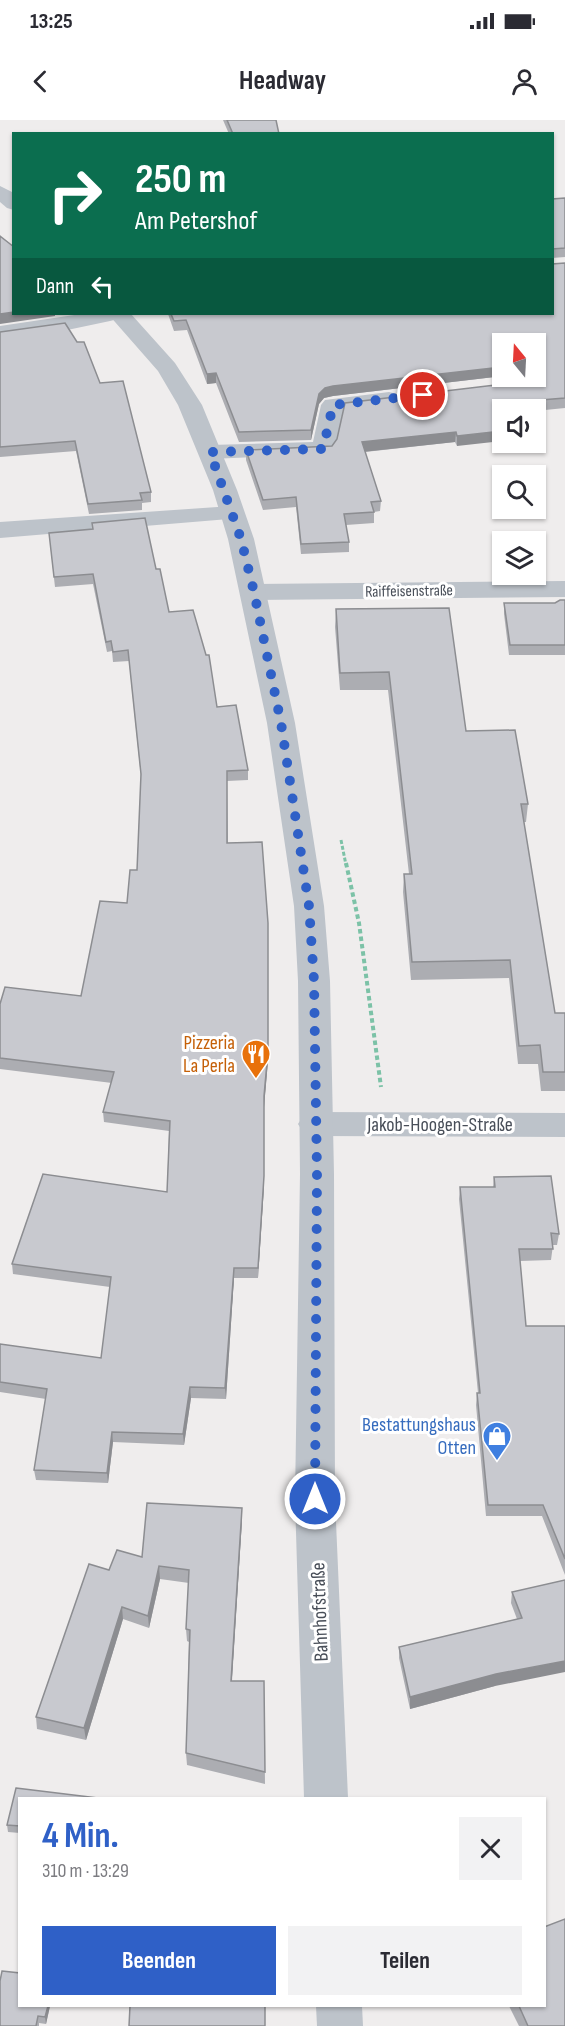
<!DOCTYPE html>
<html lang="de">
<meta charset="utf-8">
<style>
body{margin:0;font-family:"Sofia Sans Condensed",sans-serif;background:#f2f2f3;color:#2b2b33;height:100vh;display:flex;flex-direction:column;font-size:22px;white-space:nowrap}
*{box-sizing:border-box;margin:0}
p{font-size:20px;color:#7c7c81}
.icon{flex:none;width:33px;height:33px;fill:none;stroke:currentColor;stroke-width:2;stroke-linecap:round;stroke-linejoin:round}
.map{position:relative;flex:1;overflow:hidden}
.drawer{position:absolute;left:18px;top:1677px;width:528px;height:210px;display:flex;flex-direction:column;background:#fff;border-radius:0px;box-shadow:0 2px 4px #0004}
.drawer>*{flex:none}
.hud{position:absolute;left:12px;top:12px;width:542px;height:183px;border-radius:0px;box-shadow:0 2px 4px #0004;background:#0b6e4f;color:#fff;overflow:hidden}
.needle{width:39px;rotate:342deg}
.controls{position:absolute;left:492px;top:213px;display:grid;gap:12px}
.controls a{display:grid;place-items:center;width:54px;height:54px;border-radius:0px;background:#fff;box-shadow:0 2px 4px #0004;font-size:30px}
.pin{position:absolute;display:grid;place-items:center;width:51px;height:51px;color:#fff;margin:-26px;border:3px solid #fff;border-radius:50%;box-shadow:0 2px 6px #0007}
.me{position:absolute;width:66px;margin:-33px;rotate:0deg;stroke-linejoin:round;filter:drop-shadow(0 0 4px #0008)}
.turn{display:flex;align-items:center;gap:21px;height:126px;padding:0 24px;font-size:27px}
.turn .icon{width:78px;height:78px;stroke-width:2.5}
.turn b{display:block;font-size:42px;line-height:51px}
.then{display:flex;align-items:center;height:57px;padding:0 24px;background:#0003;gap:12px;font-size:22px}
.round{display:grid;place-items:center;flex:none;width:63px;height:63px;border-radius:0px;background:#f2f2f3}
.headline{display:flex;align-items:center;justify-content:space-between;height:102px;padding:0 24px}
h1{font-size:36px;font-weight:700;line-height:45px;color:#2f60c7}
.action{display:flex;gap:12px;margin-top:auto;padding:12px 24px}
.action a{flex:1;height:69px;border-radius:0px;background:#2f60c7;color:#fff;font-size:24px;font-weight:700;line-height:69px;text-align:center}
.action a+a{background:#f2f2f3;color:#2b2b33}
.status{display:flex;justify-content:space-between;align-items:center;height:42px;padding:0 30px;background:#fff;direction:ltr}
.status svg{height:16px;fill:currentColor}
header{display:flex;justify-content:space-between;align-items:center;height:78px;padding:0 24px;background:#fff;font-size:27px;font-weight:700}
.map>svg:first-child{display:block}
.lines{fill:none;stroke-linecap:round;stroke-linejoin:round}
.path-far1{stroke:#7cc2a7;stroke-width:3;stroke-dasharray:4 2;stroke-linecap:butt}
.path{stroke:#7cc2a7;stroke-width:4;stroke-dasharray:4.5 3;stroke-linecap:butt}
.minor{fill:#bdc3ca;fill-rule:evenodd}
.tertiary{fill:#bdc3ca;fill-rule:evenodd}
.wall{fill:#acadb2}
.shaded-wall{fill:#8c8d91}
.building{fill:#c8c9cf;stroke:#8c8d91;stroke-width:1.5}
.route{stroke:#2f60c7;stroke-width:10;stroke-dasharray:0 18}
.labels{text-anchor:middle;stroke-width:6;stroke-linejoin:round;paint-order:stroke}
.far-street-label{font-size:16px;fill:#484e58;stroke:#fff}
.food-label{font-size:20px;fill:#c56008;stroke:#fff;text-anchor:end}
.street-label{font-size:20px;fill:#484e58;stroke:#fff}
.shop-label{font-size:20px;fill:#366cbe;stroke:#fff;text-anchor:end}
</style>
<div class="status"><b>13:25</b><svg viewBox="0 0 49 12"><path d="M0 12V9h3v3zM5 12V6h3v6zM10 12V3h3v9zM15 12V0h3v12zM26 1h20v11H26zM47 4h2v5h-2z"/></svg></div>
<header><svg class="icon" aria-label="back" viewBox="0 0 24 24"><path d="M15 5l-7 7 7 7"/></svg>Headway<svg class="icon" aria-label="person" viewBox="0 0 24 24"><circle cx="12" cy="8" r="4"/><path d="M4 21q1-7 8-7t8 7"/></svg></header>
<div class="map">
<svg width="565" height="1906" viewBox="0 0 565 1906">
<rect width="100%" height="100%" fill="#efeded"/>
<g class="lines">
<path class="path-far1" d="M341,720L346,745"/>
<path class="path" d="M346,743L359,803L381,967"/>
<g class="minor">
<path d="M81,194H121L118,199L110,201L53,213L0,220V206Z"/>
<path d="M389,272L397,274L401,279L397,284L343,291L335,329L331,334L210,339L202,337L198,332L202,327L210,325L313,322L321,285L325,280Z"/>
<path d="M232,386L241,388L244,393L241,398L0,418V402Z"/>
<path d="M565,461V477L254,480L245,478L241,472L245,466L254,464Z"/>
<path d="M315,992L565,993V1017L315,1016L303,1012L298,1004L303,996Z"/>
</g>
<g class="tertiary">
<path d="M0,66L14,73V90L7,88L0,82Z"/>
<path d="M108,194H131L175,243L202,285L237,370L254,419L295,603L324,786L330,861L334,1054L335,1379L348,1678H304L295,1379L300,1054L298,861L294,786L267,603L228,419L213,370L178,285L158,251Z"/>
<path d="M316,1886H362L363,1906H317Z"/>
</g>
</g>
<g class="wall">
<path d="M223,0H276L279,14H229Z"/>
<path d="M565,78V137L552,138V79Z"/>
<path d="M565,143V288L545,290V302H536V290H502L457,326L455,322L365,332L381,381L380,391L374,392V403L346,405L349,422V432L301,434L296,387L263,390L246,340V330L332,326L528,261L530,259L526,256H536V224L502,256H503L333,276L324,278L319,284L311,320L239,322L216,263L207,264L187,210L174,211L168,194H552Z"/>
<path d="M0,212L100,263L151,372V382L142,383V390L89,394L76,331L0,337Z"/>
<path d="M92,403L156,449L169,492L248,650V660L227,661L228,723L268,941L264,987V1066L258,1158H234L226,1279L191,1278L184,1325L113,1322L108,1363L36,1360L34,1350L46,1279L0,1272V1224L101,1238L110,1167L13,1154L12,1144L167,1072L169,1011L104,1002L103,992L112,963L0,949V884L81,876L127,783L137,750L141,657L129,541L113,542L112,531L107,532L93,464L55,467L50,423L92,409Z"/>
<path d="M565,480V535H509L504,494V483H555Z"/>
<path d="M336,489L466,611L528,684L526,702H524L555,893H565V971H541L538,944H518L509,858L411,860L403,772L404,754H409L388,570H340L335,507Z"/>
<path d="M494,1057L559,1114L557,1125H553L551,1140L520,1141L526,1206H565V1455L542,1396H486L476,1285L477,1273H478L459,1079L460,1067H493Z"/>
<path d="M242,1400L232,1561H264L265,1664L187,1645L186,1633L189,1522L187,1521L186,1509L189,1463L160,1459L149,1508L123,1499L86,1620L37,1609L36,1597L109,1450Z"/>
<path d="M565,1460L495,1566L410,1589L399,1538V1527L517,1499L511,1483L512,1472Z"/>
<path d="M20,1678V1713L8,1712L7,1705Z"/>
<path d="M20,1886H50L46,1904L39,1903V1906H0Z"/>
<path d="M509,1886H544L565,1906H519Z"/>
</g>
<g class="shaded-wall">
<path d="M14,192V194H55V196L0,204V194Z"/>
<path d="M502,247V256H503L333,276L324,278L319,284L311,320V310L319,274L325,268L333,266Z"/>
<path d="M216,253V263L207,264V254Z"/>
<path d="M502,311V321L457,326V316Z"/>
<path d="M456,312L455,322L362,332V322Z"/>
<path d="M268,803V941L264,987V1066L258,1158Z"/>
<path d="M234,1148V1158L226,1279L225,1268Z"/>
<path d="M190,1267L191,1278L184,1325L183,1314Z"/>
<path d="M112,1312L113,1322L108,1363L107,1353Z"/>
<path d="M242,1388V1400L231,1573V1561Z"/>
<path d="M159,1446L160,1459L149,1508L148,1496Z"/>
<path d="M122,1487L123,1499L86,1620L84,1608Z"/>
<path d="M565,1541V1552L495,1566L410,1589V1577L496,1554Z"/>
<path d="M48,1886H50L46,1904L45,1897Z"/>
</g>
<g class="building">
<path d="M227,0H276L279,14H233Z"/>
<path d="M565,78V128L552,129V79Z"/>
<path d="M0,116L14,127V192L0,194Z"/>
<path d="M565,143V278L541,280L545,292H536V290H502V311L457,316L456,312L362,322L381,381L371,382L374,392L344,394L349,422L301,424L296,377L263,380L246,330L332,326L337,319L345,283L528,261L531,256H536V224H502V247L333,266L325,268L319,274L311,310L239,312L216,253L207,254L186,200L174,201L171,194H552V144Z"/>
<path d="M65,203L77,222H84L100,263L123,261L151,372L140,373L142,380L88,384L75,321L0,327V212Z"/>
<path d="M145,398L156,449H160L169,492L193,490L206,535H209L217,587L236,585L248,650L227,651V723L262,722L268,803V931L264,976V1056L258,1148H234L225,1268L190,1267L183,1314L112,1312L107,1353L34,1350L47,1269L0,1262V1224L101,1238L111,1157L12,1144L43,1054L167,1072L170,1001L103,992L114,952L0,938V884L5,867L81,876L100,781L127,783L130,750H137L141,654L128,530L113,532L111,521L106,522L93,454L54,457L49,413L93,409L92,403Z"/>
<path d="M560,480H565V525H510L504,483H555Z"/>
<path d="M449,488L466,611L515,610L528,684H521L555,893H565V952H543L540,925L519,926L510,840L412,842L404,754H412L389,552L340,553L336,489Z"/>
<path d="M551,1056L559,1114L551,1113L553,1129H519L526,1206H565V1439L543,1385H488L477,1273H480L460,1067H495L494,1057Z"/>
<path d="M147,1383L242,1388L231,1561H264L265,1652L186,1633L190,1510L186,1509L189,1450L159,1446L148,1496L122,1487L84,1608L36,1597L89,1444L109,1450L117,1430L142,1437Z"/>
<path d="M565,1460V1541L496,1554L410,1577L399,1527L522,1498L512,1472Z"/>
<path d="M16,1668L98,1678H20V1706L7,1705Z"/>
<path d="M565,1799V1906H528L519,1886H544V1807Z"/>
<path d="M2,1851L20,1853V1886H48L45,1897L38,1896L36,1906H0V1861Z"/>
<path d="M130,1886H265V1906H129Z"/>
</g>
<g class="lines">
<path class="route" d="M315,1379L317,1053L314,861L309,786L281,603L254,472L241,419L210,332L323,329L333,285L423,275"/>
</g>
<defs>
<g id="restaurant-pin" transform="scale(1.5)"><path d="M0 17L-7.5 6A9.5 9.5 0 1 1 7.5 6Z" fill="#e8710a" stroke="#fff"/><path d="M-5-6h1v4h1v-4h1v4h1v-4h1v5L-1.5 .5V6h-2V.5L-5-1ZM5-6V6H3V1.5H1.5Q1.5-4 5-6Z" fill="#fff"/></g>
<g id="shop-pin" transform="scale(1.5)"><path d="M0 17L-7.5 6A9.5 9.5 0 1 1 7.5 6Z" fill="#3f7fe0" stroke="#fff"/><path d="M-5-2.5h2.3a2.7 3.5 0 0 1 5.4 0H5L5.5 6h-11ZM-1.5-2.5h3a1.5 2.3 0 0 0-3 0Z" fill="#fff"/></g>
</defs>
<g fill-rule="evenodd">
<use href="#restaurant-pin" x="256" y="934"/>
<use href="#shop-pin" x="497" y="1316"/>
</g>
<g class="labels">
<g class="far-street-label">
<text transform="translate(409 470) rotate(-1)" y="6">Raiffeisenstraße</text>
</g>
<g class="food-label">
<text x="235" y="929">Pizzeria<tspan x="235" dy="23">La Perla</tspan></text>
</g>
<g class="street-label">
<text x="440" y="1011">Jakob-Hoogen-Straße</text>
<text transform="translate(319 1492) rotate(-92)" y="7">Bahnhofstraße</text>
</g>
<g class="shop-label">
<text x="476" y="1311">Bestattungshaus<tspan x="476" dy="23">Otten</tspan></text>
</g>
</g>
</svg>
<div class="controls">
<a><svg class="needle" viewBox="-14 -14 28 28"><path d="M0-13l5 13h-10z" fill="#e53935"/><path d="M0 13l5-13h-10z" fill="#7c7c81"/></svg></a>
<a><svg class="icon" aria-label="sound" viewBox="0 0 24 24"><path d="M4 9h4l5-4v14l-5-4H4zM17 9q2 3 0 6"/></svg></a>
<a><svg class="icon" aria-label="search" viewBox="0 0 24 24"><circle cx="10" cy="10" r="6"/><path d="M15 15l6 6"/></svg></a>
<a><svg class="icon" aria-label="layers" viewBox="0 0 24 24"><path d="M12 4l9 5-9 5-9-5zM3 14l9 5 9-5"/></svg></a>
</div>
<div class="pin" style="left:423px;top:275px;background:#d93025"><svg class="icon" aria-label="arrive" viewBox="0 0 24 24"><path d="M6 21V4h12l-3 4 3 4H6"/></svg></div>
<svg class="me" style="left:315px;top:1379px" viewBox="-20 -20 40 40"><circle r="17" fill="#2f60c7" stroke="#fff" stroke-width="3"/><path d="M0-11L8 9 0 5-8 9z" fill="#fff"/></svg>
<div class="hud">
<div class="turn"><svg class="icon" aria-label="right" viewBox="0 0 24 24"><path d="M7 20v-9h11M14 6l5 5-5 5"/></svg><div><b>250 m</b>Am Petershof</div></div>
<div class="then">Dann<svg class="icon" aria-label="left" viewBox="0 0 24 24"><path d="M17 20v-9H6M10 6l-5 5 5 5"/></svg></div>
</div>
<section class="drawer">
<div class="headline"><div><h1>4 Min.</h1><p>310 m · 13:29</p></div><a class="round"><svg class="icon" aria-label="close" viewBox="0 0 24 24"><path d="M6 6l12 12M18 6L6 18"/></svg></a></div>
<div class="action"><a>Beenden</a><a>Teilen</a></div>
</section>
</div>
